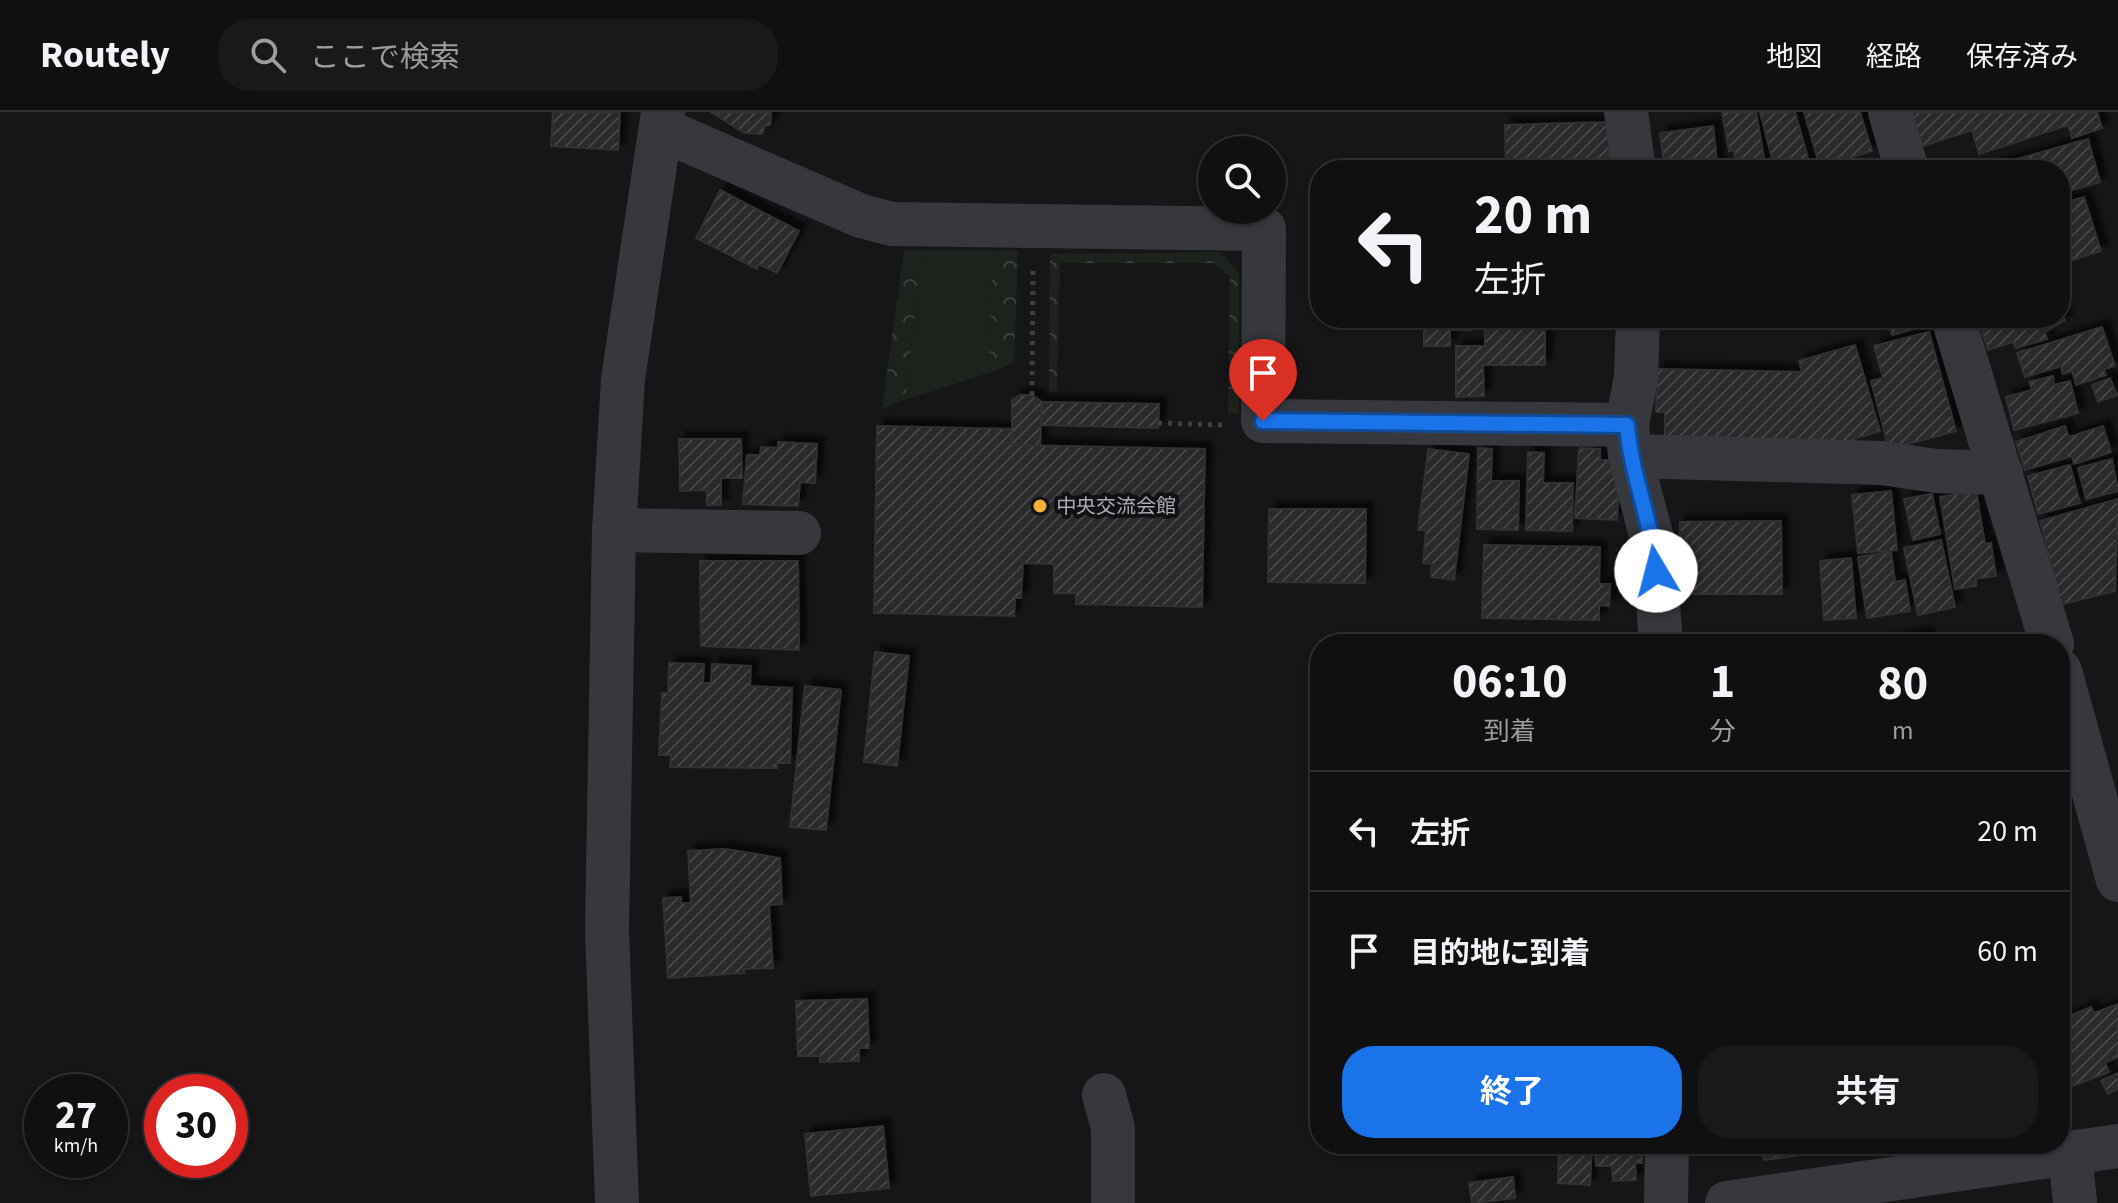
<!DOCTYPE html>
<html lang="ja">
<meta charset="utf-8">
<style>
body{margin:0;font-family:"Source Sans 3","Noto Sans JP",sans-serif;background:#19191b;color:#f1f3f6;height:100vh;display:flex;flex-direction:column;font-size:30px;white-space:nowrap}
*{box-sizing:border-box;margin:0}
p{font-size:26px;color:#9c9d9f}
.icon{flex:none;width:44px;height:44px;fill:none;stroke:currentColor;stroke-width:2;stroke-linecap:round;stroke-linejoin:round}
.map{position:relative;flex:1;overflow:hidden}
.drawer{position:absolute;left:1310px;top:522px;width:760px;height:520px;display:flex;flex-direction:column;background:#101012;border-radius:32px;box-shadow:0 2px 6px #0004,0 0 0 2px #303032}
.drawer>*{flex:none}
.banner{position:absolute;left:1310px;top:48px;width:760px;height:168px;border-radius:32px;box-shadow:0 2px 6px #0004,0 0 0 2px #303032;background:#101012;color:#f1f3f6;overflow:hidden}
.buttons{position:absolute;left:1198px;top:24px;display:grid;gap:16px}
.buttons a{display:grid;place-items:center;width:88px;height:88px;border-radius:50%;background:#101012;box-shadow:0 2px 6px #0004,0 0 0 2px #303032;font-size:40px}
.speed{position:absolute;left:24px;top:962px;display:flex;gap:16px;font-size:40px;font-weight:700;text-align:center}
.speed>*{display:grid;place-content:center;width:104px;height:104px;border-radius:50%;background:#101012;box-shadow:0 2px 6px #0004,0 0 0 2px #303032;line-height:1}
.speed small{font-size:20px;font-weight:400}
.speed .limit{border:12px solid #d22;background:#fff;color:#111}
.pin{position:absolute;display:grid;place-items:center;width:68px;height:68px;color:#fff;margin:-82px -34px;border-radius:50% 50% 50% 0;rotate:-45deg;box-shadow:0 0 8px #0007}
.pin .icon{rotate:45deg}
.me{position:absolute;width:88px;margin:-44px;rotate:352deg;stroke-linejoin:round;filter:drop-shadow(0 0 6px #0008)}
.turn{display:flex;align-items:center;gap:28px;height:168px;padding:0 32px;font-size:36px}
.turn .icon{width:104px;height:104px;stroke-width:2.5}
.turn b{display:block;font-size:56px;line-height:68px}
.eta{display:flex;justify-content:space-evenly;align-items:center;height:136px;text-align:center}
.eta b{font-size:48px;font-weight:700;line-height:56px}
.primary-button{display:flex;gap:16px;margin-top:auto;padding:16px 32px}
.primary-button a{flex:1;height:92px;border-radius:32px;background:#1a73e8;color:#fff;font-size:32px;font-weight:700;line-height:92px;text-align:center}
.primary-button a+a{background:#19191b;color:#f1f3f6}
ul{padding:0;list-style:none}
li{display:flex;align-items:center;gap:24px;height:120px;padding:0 32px;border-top:2px solid #303032}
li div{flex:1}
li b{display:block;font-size:30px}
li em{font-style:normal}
header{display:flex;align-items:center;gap:48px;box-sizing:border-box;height:112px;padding:0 40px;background:#101012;border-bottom:2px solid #303032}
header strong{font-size:38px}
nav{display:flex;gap:44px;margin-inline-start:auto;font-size:28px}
.search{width:560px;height:72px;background:#19191b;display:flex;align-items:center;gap:20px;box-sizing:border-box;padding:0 28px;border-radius:32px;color:#9c9d9f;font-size:30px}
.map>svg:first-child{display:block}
.green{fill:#1c231d}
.forest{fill:url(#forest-crowns)}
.building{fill:url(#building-hatch);stroke:#303034;stroke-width:2;filter:url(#shadow)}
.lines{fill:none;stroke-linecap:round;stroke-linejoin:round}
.path{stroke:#3d3f44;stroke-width:5;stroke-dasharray:4 6;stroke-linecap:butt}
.street{stroke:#37383d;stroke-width:44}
.route-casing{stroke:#114b97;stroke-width:20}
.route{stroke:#1a73e8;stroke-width:14}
.poi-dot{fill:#f2b134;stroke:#111113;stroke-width:3}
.labels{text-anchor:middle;stroke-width:8;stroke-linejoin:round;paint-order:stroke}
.poi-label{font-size:20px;fill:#a8adb8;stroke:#111113;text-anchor:start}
</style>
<header>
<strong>Routely</strong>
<div class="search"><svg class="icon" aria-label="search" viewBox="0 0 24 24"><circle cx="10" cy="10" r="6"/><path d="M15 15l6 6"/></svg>ここで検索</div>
<nav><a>地図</a><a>経路</a><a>保存済み</a></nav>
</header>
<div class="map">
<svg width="2118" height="1091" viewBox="0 0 2118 1091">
<defs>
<pattern id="forest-crowns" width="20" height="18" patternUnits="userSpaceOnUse" patternTransform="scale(2)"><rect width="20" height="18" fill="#1c231d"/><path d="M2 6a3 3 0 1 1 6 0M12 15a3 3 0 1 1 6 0" fill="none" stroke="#3a403c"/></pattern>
<pattern id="building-hatch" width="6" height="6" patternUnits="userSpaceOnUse" patternTransform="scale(2)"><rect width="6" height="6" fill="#29292c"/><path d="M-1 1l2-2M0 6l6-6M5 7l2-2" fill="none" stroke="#454548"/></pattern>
<filter id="shadow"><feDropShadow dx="7" dy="-7" stdDeviation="2" flood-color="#0009"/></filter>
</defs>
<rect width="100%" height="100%" fill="#161618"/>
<path class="green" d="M922,138H993L989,261L905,288Z"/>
<g class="forest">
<path d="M904,138H922L905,288L882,296Z"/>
<path d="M993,138H1018L1014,251L989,261Z"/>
<path d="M1220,140L1239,160V301H1228L1230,165L1214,151H1060L1057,280L1049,279L1050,142Z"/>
</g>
<g class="building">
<path d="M553,0H620L618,38L551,34Z"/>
<path d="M711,0H771L770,13L765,14L762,22L744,21Z"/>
<path d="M1722,0H1756L1766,58H1737L1734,38L1729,39Z"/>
<path d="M1760,0H1795L1811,57L1775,58Z"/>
<path d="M1804,0H1860L1872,39L1820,55Z"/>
<path d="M1911,0H2097L2102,16L2072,26L2068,13L1979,42L1972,18L1923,34Z"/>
<path d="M1608,10L1609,55L1506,58L1505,13Z"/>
<path d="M1713,14L1718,58H1665L1660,21Z"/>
<path d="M2088,27L2100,70L2065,80L2067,86L2060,88V58H1992V54Z"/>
<path d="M720,78L799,119L777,161L759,152L757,157L696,126Z"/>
<path d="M2084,85L2101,139L2060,152V92Z"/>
<path d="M2062,201L2065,208L2045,220L2047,227L2016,236L2013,230L1988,238L1978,206H2060Z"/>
<path d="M1424,206H1473L1472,218H1450V234H1424Z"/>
<path d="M1485,206H1545V253H1483L1484,284L1456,285V234H1485Z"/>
<path d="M1864,206H1925L1927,213L1892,223L1888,208L1866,215Z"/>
<path d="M2102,215L2115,254L2104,257L2106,263L2076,273L2072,259L2063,262L2061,254L2025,265L2017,241Z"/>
<path d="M1929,220L1956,319L1889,337L1871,269L1883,266L1874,234Z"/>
<path d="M1855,233L1880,319L1824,336L1665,328V300H1656L1657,257L1802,260L1799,249Z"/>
<path d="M2053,264L2054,273L2070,269L2078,301L2014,318L2006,285L2032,278L2029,270Z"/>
<path d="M2110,266L2117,283L2098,290L2092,273Z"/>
<path d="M1020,283H1032L1042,290L1040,334L1012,333V288Z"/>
<path d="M1042,290L1159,292L1158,316L1041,313Z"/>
<path d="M877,314L1012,317V333L1205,337L1202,495L1076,492V481H1054V452L1023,451L1021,486H1015L1014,504L874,501Z"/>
<path d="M2065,314L2069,325L2103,314L2111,340L2074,352L2072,344L2025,358L2016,330Z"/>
<path d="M679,327H741L742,366H721V393H707V378L680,379Z"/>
<path d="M778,330L817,332L815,371L800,370L798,394L743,392L747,343H760L761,335L778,336Z"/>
<path d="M1478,336L1492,337L1491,369H1519L1518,418L1477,417Z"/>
<path d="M1579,336L1600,337V348H1620L1617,408L1575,406Z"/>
<path d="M1428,337L1469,342L1454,468L1431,465L1432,452L1423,451L1426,418H1418Z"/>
<path d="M1528,340L1544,341L1543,371H1573L1572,419L1526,418Z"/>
<path d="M2112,347L2118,379L2086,387L2078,356Z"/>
<path d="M2070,353L2080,391L2038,402L2028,364Z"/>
<path d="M1891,379L1897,438L1858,441L1852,383Z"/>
<path d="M1976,379L1985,432L1991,431L1996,464L1976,467V474L1955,477L1940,385Z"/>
<path d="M1932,382L1940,422L1913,428L1904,387Z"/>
<path d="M2118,387L2115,479L2062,492L2040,409Z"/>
<path d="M1269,397H1366L1365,471L1268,470Z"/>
<path d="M1781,409L1782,482H1680V410Z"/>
<path d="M1941,428L1955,495L1918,503L1904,436Z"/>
<path d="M1484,433L1600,435L1599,472H1610L1609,494L1599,493V508L1482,506Z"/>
<path d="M1891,440L1895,470L1905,468L1910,499L1867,506L1858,445Z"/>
<path d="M1851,446L1856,506L1824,508L1820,449Z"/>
<path d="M700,449H798L799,538L701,534Z"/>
<path d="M1926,521L1929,532H1874Z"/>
<path d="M875,540L909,544L897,654L864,650Z"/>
<path d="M669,551L704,552L703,571H711L712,552L751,554L750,574L792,576L790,651H777V656L670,655L671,643H659L662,581H668Z"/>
<path d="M805,574L841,578L826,718L790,715Z"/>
<path d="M725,737L780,746L782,792L769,793L773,856L744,857V861L668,866L663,786L681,785V791H691L688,739Z"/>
<path d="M867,887L869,936H859V949L820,950V944H798L796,889Z"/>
<path d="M2118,892V945L2105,951L2109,960L2063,978L2060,970V908L2091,895L2094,901Z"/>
<path d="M2118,961V977L2108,982L2101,969Z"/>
<path d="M883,1014L889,1076L811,1084L805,1022Z"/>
<path d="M1559,1032H1592L1590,1073L1558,1071Z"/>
<path d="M1595,1032H1642V1051H1635L1636,1068L1613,1069L1612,1054H1596Z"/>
<path d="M1744,1032H1795L1796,1044L1764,1048L1762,1033L1745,1035Z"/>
<path d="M1513,1065L1515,1086L1472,1091L1469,1071Z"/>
</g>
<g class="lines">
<g class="path">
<path d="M1032,283L1033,156"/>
<path d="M1158,311L1222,313"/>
</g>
<g class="street">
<path d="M1626,0L1634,58"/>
<path d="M1890,0L1907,58"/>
<path d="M663,18L861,104L892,112L1264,117L1263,309L1627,313"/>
<path d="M1638,206L1636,265L1627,313L1630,344L1654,434L1661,532"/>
<path d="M1953,206L2052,532"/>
<path d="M1630,344L1882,351L1936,359L2001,361"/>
<path d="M614,418L799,421"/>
<path d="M2060,559L2118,768"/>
<path d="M1104,983L1113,1016V1091"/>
<path d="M2070,1043L2075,1089"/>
<path d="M617,1091L607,817L614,418L623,267L663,0"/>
<path d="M1666,1091L1667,1032"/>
<path d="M1727,1091L2118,1034"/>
</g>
</g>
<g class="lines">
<g class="route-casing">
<path id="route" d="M1263,309L1627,313C1631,363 1652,409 1656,459"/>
</g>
<use href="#route" class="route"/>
</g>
<circle class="poi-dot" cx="1040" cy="394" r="8"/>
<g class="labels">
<g class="poi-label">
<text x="1056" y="401">中央交流会館</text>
</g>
</g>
</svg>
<div class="buttons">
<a><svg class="icon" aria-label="search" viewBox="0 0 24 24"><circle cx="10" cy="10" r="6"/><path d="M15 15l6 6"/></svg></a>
</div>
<div class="speed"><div>27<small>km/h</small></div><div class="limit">30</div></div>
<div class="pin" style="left:1263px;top:309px;background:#d93025"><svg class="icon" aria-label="arrive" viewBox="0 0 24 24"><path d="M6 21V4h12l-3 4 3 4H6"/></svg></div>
<svg class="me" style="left:1656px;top:459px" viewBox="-20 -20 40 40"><circle r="19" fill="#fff"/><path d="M0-13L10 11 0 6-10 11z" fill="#1a73e8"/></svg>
<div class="banner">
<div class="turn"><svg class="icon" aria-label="left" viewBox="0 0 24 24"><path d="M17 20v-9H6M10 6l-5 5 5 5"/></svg><div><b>20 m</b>左折</div></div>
</div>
<section class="drawer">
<div class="eta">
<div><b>06:10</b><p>到着</p></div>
<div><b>1</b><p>分</p></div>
<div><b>80</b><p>m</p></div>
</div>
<ul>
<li><svg class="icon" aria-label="left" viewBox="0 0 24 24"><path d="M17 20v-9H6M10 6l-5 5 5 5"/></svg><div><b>左折</b></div><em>20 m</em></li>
<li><svg class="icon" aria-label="arrive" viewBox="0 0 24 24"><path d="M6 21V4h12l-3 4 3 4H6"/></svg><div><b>目的地に到着</b></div><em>60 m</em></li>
</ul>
<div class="primary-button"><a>終了</a><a>共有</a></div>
</section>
</div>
